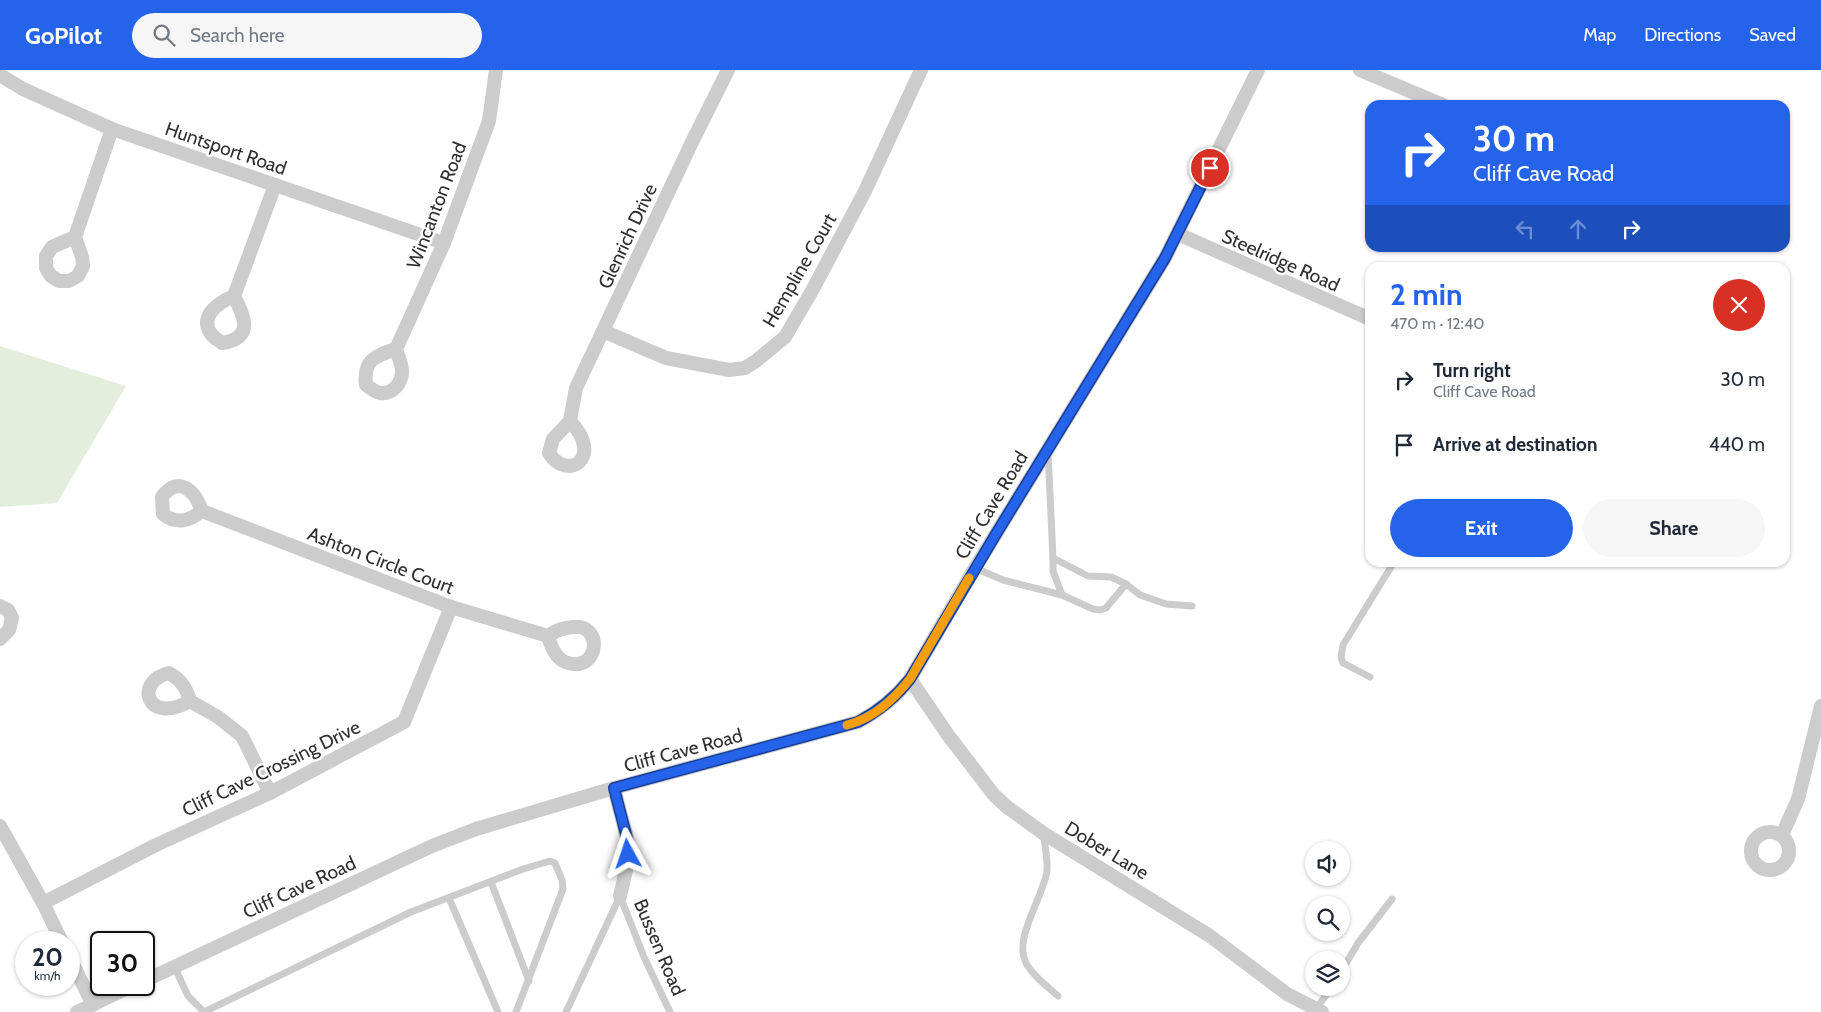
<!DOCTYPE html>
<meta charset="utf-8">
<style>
body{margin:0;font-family:Cabin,sans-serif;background:#f6f6f7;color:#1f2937;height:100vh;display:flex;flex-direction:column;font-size:19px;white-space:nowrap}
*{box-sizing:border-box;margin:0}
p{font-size:16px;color:#747a83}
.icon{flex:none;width:28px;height:28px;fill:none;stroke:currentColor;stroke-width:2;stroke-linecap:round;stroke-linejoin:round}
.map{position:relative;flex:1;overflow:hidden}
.panel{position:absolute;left:1365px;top:192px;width:425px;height:305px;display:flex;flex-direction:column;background:#fff;border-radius:15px;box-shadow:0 1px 4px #0004}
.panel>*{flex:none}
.banner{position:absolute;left:1365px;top:30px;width:425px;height:152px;border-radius:15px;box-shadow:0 1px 4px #0004;background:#2563eb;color:#fff;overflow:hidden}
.buttons{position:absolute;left:1305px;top:771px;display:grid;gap:10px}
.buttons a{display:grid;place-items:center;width:45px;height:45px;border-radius:50%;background:#fff;box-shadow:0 1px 4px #0004;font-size:25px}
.speed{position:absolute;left:15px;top:861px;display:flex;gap:10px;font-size:25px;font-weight:700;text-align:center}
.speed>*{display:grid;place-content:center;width:65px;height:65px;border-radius:50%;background:#fff;box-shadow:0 1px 4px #0004;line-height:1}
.speed small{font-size:12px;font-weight:400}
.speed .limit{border:2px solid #111;border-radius:8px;background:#fff;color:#111}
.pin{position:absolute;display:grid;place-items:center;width:42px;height:42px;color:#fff;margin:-21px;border:2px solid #fff;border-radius:50%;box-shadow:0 1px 5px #0007}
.me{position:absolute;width:55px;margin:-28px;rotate:355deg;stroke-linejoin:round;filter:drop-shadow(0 0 4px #0008)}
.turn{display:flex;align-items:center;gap:18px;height:105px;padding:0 25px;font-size:22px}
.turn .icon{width:65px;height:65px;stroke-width:2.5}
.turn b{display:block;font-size:35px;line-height:42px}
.lanes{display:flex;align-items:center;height:48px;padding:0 25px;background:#0003;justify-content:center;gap:25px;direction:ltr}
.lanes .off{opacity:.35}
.round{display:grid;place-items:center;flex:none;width:52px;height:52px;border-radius:26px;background:#f6f6f7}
.overview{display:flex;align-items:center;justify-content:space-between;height:85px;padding:0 25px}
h1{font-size:30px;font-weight:700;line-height:38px;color:#2563eb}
.cta{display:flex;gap:10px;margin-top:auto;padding:10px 25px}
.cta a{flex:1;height:58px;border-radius:30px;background:#2563eb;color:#fff;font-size:20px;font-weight:700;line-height:58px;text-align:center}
.cta a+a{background:#f6f6f7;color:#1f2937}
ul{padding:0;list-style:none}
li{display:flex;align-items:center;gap:15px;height:65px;padding:0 25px}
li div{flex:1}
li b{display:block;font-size:19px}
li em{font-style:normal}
header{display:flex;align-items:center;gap:30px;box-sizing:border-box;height:70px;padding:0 25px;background:#2563eb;color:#fff}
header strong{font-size:24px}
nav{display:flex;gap:28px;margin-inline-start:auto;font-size:18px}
.search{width:350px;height:45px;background:#f6f6f7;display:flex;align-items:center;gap:12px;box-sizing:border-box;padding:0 18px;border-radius:28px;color:#747a83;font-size:19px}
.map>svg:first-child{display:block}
.green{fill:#e3eedc}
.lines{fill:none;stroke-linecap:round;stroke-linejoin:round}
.lane{stroke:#ccc;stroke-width:7}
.street{stroke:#ccc;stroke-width:14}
.route-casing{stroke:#184099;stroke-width:12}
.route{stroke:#2563eb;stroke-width:9}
.slow{stroke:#f59e0b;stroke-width:9}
.labels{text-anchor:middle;stroke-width:5;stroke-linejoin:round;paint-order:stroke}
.street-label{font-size:19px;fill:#2f2f2f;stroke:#fff}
</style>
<header>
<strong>GoPilot</strong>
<div class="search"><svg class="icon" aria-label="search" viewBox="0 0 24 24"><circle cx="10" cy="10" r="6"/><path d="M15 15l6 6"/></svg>Search here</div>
<nav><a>Map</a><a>Directions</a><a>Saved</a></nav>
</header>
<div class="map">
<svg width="1821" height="942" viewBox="0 0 1821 942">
<rect width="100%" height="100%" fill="#fff"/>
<path class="green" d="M0,276L126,316L57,433L0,437Z"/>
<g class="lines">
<g class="lane">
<path d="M1048,382L1053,488L1088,506L1111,507L1126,514L1140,525L1166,534L1192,536"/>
<path d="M1053,488V501L1062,525"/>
<path d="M975,498L1003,510L1062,525L1093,539L1100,540L1106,538L1126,514"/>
<path d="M1370,607L1343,593L1341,587L1343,575L1394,492"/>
<path d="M1043,763C1045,776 1048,789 1047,801C1043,828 1013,868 1026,893C1033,906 1047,916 1058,926"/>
<path d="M491,812L529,911"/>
<path d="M620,826L644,887L670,942"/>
<path d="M449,828L498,942"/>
<path d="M174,896L188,926L204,942"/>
<path d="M1341,902L1358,873L1392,829"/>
<path d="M1316,939L1331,918"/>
<path d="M204,942L411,842L523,799L550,791L555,793L562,810L563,819L516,942"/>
<path d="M566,942L620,826"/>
</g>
<g class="street">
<path d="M1360,0L1443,35"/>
<path d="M0,5L23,19L112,59L444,173"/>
<path d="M1178,164L1370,249"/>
<path d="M75,167L52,177L46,186V198L51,206L59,211H69L78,206L83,196L82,187L75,167L112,59"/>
<path d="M234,226C219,232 197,247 212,265C214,268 219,270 222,273C255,268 244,246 234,226L275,115"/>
<path d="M603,261L666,288L729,300L745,298L756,291L785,267L813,219L865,121L921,0"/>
<path d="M396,279C375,286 363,290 366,315C370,318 375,322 380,323C392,325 401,314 402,303C403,295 398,287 396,279L444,173L489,51L496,0"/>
<path d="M570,351C605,388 567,412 549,383L553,369L570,351L576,318L692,72L728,0"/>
<path d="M202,441C195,421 179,404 162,427L163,444C177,455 189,451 202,441L451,537L548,566C551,577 556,590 568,593C599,602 604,554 573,557C562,558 557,560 548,566"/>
<path d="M0,536L8,540L12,548L9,560L0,569"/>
<path d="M910,609L948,665L994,725L1007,737L1043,763L1210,866L1287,924L1322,942"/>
<path d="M190,631C146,656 134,611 169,603C181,610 186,617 190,631L218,647L242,666L270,723"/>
<path d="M0,756L43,833L62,872"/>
<circle cx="1770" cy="781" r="19"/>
<path d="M1782,765L1798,729L1821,636"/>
<path d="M620,826L627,796L628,772L614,718L858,652C879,641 895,628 910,609L975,498L1165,188L1258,0"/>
<path d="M43,833L156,775L270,723L404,652L451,537"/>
<path d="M69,886L93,935"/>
<path d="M144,911L432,776L476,759L614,718"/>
<path d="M77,942L134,915"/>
</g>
</g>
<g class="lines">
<g class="route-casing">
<path id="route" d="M628,784V772L614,718L858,652C879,641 895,628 910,609L996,464L1165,188L1210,98"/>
</g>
<use href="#route" class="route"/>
<path class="slow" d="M847,655C874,648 893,630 910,609L969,508"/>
</g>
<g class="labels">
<g class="street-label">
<text transform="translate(226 78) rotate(19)" y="7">Huntsport Road</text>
<text transform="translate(436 135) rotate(-69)" y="7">Wincanton Road</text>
<text transform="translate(627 166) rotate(-65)" y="7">Glenrich Drive</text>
<text transform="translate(1281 190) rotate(24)" y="7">Steelridge Road</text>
<text transform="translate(799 200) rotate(-60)" y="7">Hempline Court</text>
<text transform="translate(991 435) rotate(-59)" y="7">Cliff Cave Road</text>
<text transform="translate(381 490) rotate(21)" y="7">Ashton Circle Court</text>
<text transform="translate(683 680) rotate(-15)" y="7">Cliff Cave Road</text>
<text transform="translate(271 698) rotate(-26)" y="7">Cliff Cave Crossing Drive</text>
<text transform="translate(1107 780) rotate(31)" y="7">Dober Lane</text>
<text transform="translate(299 817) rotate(-25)" y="7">Cliff Cave Road</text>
<text transform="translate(660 877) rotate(67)" y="7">Bussen Road</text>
</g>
</g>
</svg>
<div class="buttons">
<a><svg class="icon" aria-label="sound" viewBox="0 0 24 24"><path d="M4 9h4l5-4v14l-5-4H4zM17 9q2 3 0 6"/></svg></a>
<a><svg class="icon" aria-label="search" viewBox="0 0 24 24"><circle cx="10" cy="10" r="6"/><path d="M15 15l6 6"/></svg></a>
<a><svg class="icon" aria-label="layers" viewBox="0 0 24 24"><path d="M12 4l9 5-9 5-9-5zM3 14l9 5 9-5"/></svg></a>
</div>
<div class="speed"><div>20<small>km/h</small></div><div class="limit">30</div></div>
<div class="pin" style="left:1210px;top:98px;background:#d93025"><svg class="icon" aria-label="arrive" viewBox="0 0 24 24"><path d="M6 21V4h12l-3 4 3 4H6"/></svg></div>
<svg class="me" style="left:628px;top:784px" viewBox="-20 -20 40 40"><path d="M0-17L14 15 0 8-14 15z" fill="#2563eb" stroke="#fff" stroke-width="4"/></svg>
<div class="banner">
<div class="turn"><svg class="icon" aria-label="right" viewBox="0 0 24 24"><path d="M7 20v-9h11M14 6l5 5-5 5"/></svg><div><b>30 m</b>Cliff Cave Road</div></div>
<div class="lanes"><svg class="icon off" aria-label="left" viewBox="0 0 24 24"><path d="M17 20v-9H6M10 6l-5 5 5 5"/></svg><svg class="icon off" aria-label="ahead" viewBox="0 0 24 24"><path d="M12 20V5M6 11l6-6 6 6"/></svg><svg class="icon" aria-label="right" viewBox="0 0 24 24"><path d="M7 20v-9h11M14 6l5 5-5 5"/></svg></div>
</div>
<section class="panel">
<div class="overview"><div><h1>2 min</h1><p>470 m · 12:40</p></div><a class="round" style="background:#d93025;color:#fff"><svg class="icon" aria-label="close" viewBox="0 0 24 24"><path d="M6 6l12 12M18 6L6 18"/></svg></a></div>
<ul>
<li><svg class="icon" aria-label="right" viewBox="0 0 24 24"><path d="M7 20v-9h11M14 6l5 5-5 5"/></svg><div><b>Turn right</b><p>Cliff Cave Road</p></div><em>30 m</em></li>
<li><svg class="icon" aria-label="arrive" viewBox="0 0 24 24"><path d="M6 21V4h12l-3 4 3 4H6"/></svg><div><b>Arrive at destination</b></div><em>440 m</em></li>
</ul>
<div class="cta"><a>Exit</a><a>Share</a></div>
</section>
</div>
